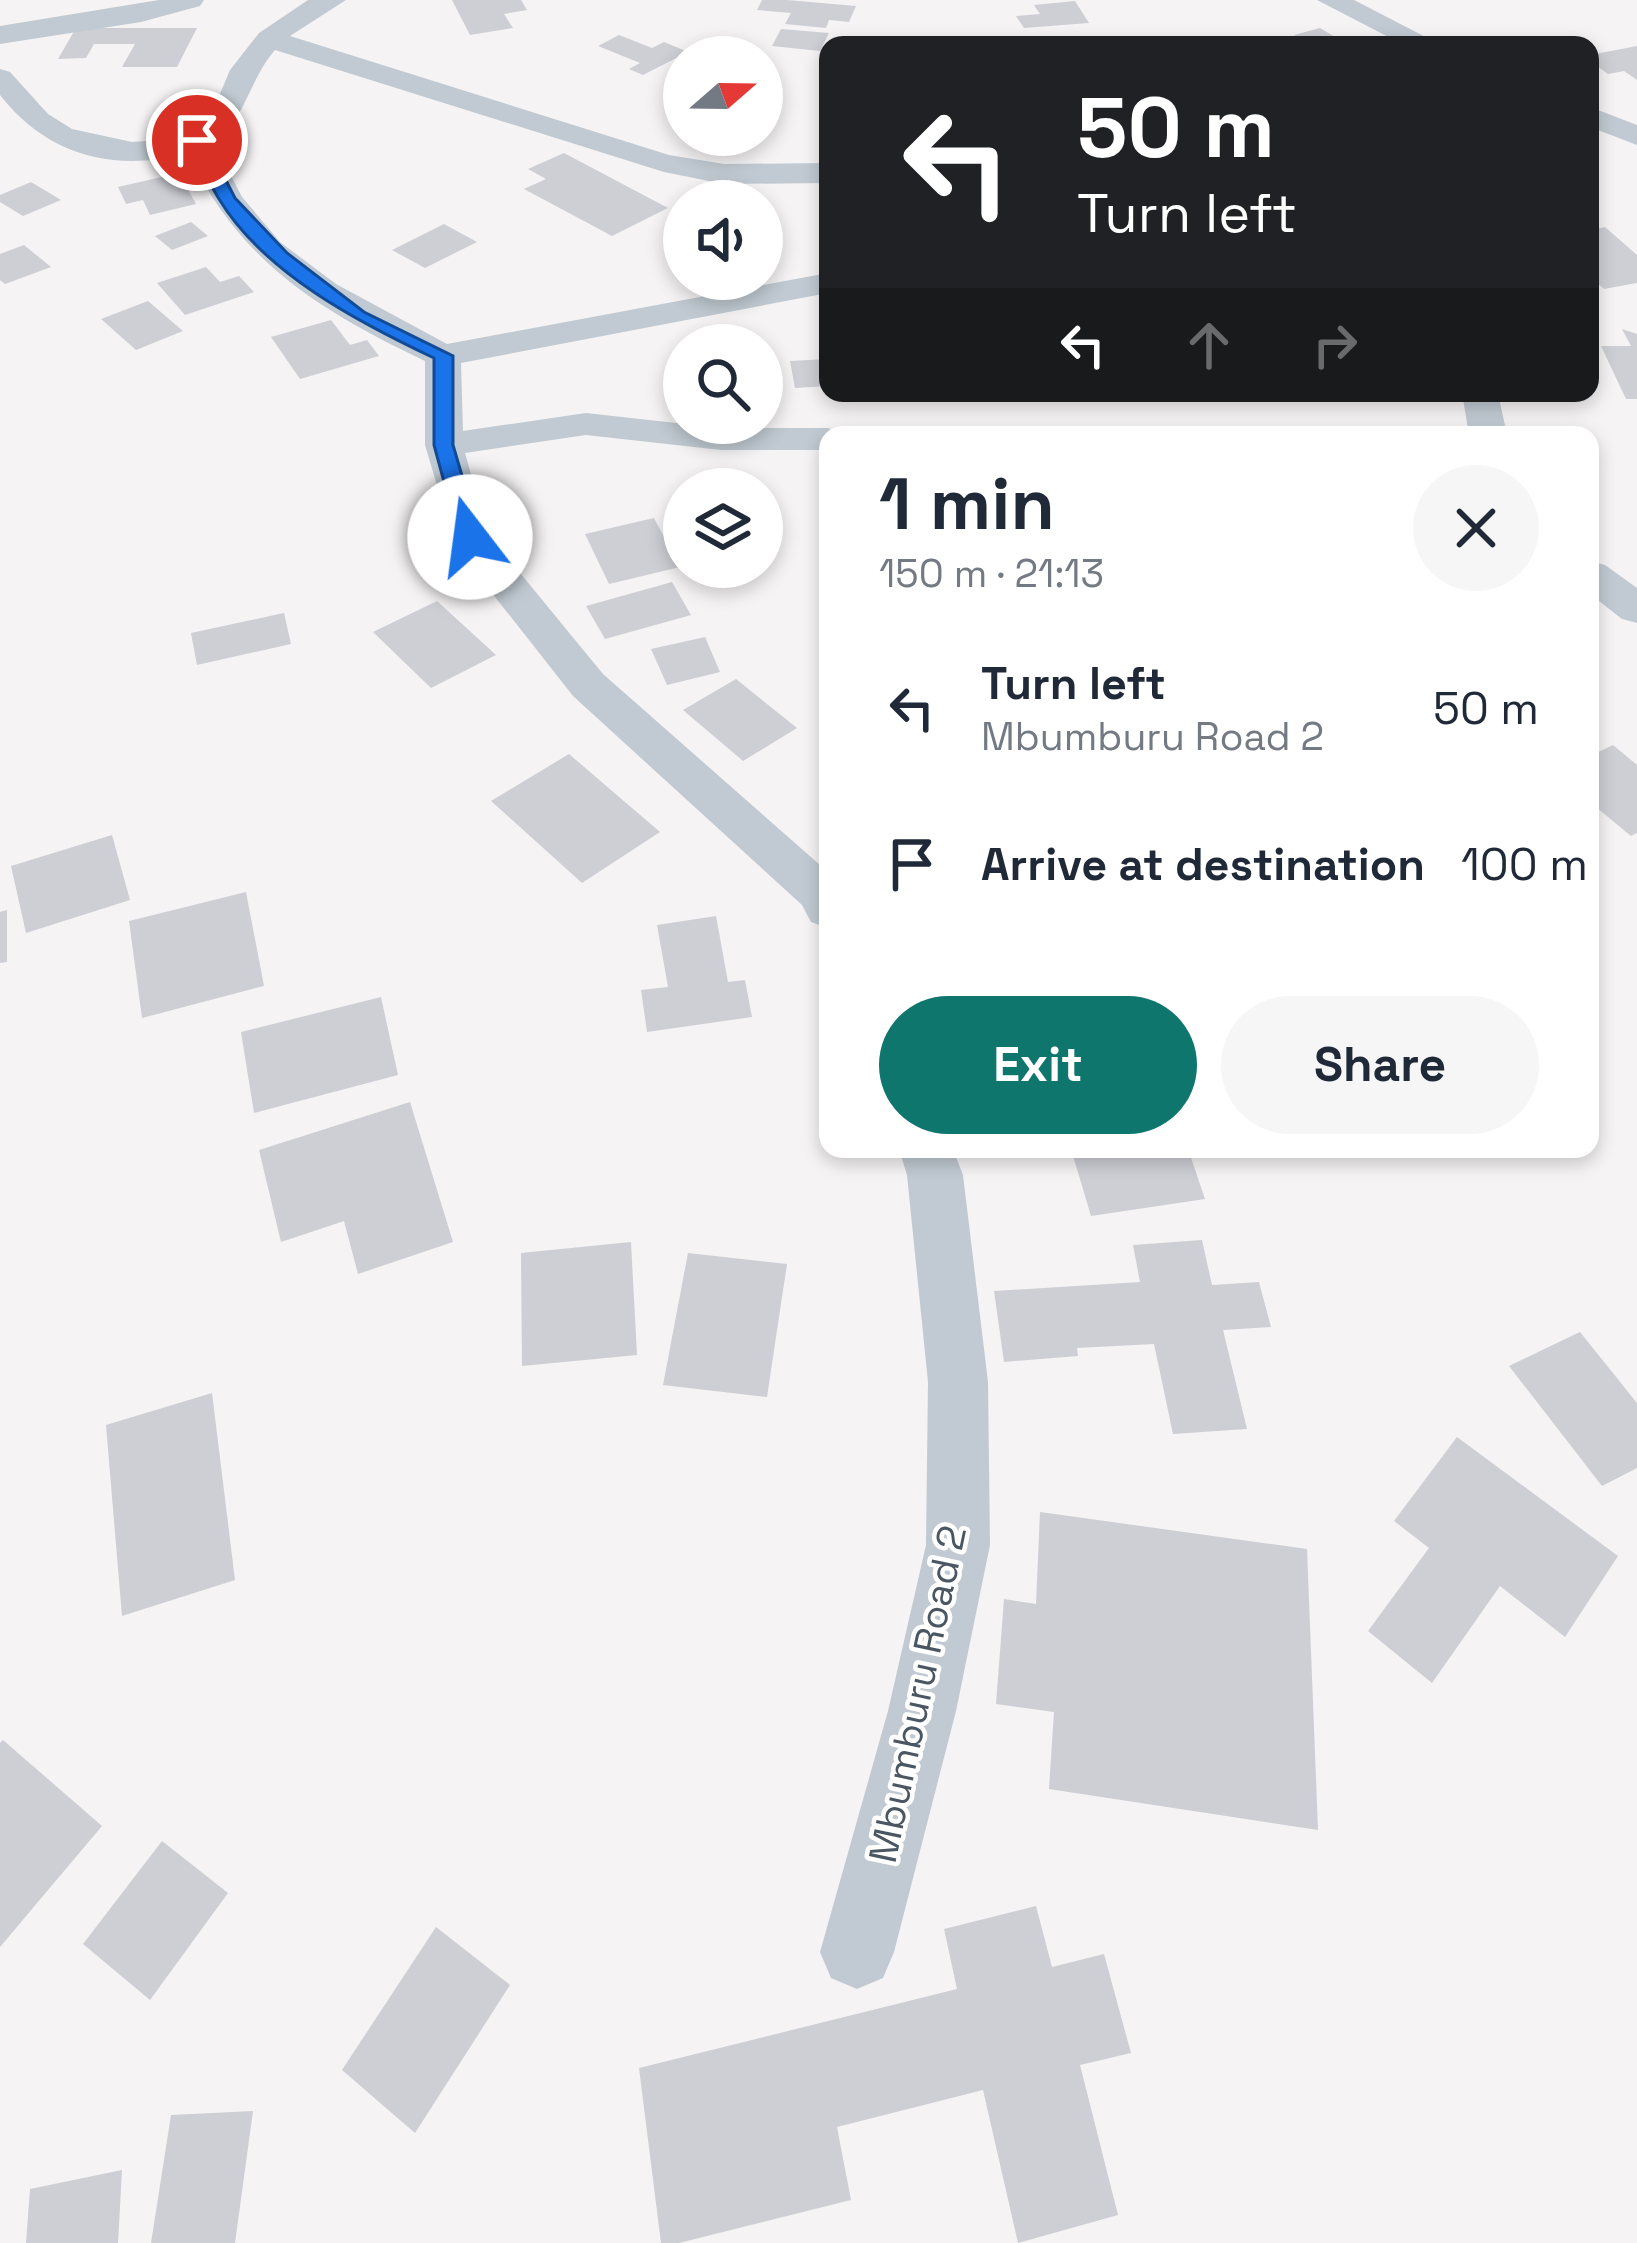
<!DOCTYPE html>
<meta charset="utf-8">
<style>
body{margin:0;font-family:"Space Grotesk",sans-serif;background:#f6f6f7;color:#1f2937;height:100vh;display:flex;flex-direction:column;font-size:45px;white-space:nowrap}
*{box-sizing:border-box;margin:0}
p{font-size:39px;color:#747a83}
.icon{flex:none;width:66px;height:66px;fill:none;stroke:currentColor;stroke-width:2;stroke-linecap:round;stroke-linejoin:round}
.map{position:relative;flex:1;overflow:hidden}
.side{position:absolute;left:819px;top:426px;width:780px;height:732px;display:flex;flex-direction:column;background:#fff;border-radius:24px;box-shadow:0 6px 18px #0003}
.side>*{flex:none}
.hud{position:absolute;left:819px;top:36px;width:780px;height:366px;border-radius:24px;box-shadow:0 6px 18px #0003;background:#202124;color:#fff;overflow:hidden}
.needle{width:78px;rotate:70deg}
.buttons{position:absolute;left:663px;top:36px;display:grid;gap:24px}
.buttons a{display:grid;place-items:center;width:120px;height:120px;border-radius:50%;background:#fff;box-shadow:0 6px 18px #0003;font-size:60px}
.pin{position:absolute;display:grid;place-items:center;width:102px;height:102px;color:#fff;margin:-51px;border:6px solid #fff;border-radius:50%;box-shadow:0 3px 12px #0007}
.me{position:absolute;width:132px;margin:-66px;rotate:345deg;stroke-linejoin:round;filter:drop-shadow(0 0 9px #0008)}
.turn{display:flex;align-items:center;gap:42px;height:252px;padding:0 60px;font-size:54px}
.turn .icon{width:156px;height:156px;stroke-width:2.5}
.turn b{display:block;font-size:84px;line-height:102px}
.lanes{display:flex;align-items:center;height:114px;padding:0 60px;background:#0003;justify-content:center;gap:60px;direction:ltr}
.lanes .off{opacity:.35}
.round{display:grid;place-items:center;flex:none;width:126px;height:126px;border-radius:63px;background:#f6f6f7}
.summary{display:flex;align-items:center;justify-content:space-between;height:204px;padding:0 60px}
h1{font-size:72px;font-weight:700;line-height:90px}
.primary-button{display:flex;gap:24px;margin-top:auto;padding:24px 60px}
.primary-button a{flex:1;height:138px;border-radius:72px;background:#0f766e;color:#fff;font-size:48px;font-weight:700;line-height:138px;text-align:center}
.primary-button a+a{background:#f6f6f7;color:#1f2937}
ul{padding:0;list-style:none}
li{display:flex;align-items:center;gap:36px;height:156px;padding:0 60px}
li div{flex:1}
li b{display:block;font-size:45px}
li em{font-style:normal}
.map>svg:first-child{display:block}
.building{fill:#cdcfd5}
.lines{fill:none;stroke-linecap:round;stroke-linejoin:round}
.street{fill:#c1cad2;fill-rule:evenodd}
.route{fill:#1a73e8;stroke:#114b97;stroke-width:3}
.labels{text-anchor:middle;stroke-width:9;stroke-linejoin:round;paint-order:stroke}
.street-label{font-size:39px;fill:#4a5661;stroke:#fff}
</style>
<div class="map">
<svg width="1637" height="2243" viewBox="0 0 1637 2243">
<rect width="100%" height="100%" fill="#f5f3f3"/>
<g class="building">
<path d="M452,0H521L527,10L504,14L513,28L470,35Z"/>
<path d="M762,0H787L856,6L849,22L829,20L826,28L785,24L791,13L757,10Z"/>
<path d="M1075,1L1089,23L1024,28L1016,16L1040,14L1034,5Z"/>
<path d="M76,28H197L177,67H122L135,44H94L86,58L58,59Z"/>
<path d="M1320,28L1340,40L1355,36L1370,45H1298L1305,42L1294,35Z"/>
<path d="M781,29L829,33L820,51L772,46Z"/>
<path d="M619,35L652,48L664,42L688,52L643,75L629,69L640,63L598,46Z"/>
<path d="M1637,46V80L1624,71L1608,74L1590,61V55Z"/>
<path d="M564,153L668,208L612,236L524,189L546,179L528,169Z"/>
<path d="M179,173L196,204L150,215L143,200L126,204L118,187Z"/>
<path d="M31,182L61,200L23,216L0,202V195Z"/>
<path d="M191,222L208,236L172,250L155,236Z"/>
<path d="M444,224L477,242L425,268L392,250Z"/>
<path d="M1605,227L1637,255V283L1604,289L1590,277V272L1599,270L1590,257V230Z"/>
<path d="M24,245L51,267L5,284L0,280V254Z"/>
<path d="M206,267L220,282L239,276L254,292L185,315L157,283Z"/>
<path d="M148,301L183,331L136,350L101,319Z"/>
<path d="M331,320L350,345L367,340L379,356L300,379L271,337Z"/>
<path d="M1622,329L1637,334V399H1626L1601,346H1631Z"/>
<path d="M828,359V386L795,388L790,361Z"/>
<path d="M654,518L680,567L609,584L585,534Z"/>
<path d="M672,582L691,615L605,639L586,606Z"/>
<path d="M437,601L496,655L431,688L373,632Z"/>
<path d="M284,613L291,644L197,665L191,633Z"/>
<path d="M705,637L720,672L667,685L651,649Z"/>
<path d="M736,679L797,728L743,761L683,710Z"/>
<path d="M1613,745L1637,765V833L1631,836L1590,802V756Z"/>
<path d="M569,754L660,832L582,883L491,801Z"/>
<path d="M112,835L130,900L26,933L11,866Z"/>
<path d="M246,892L264,986L142,1018L129,921Z"/>
<path d="M7,910V962L0,963V912Z"/>
<path d="M716,916L728,982L745,980L752,1017L647,1032L641,990L668,987L657,925Z"/>
<path d="M381,997L398,1075L254,1113L241,1032Z"/>
<path d="M410,1102L453,1242L358,1274L344,1221L281,1242L259,1150Z"/>
<path d="M1071,1149H1188L1205,1199L1091,1216Z"/>
<path d="M1202,1240L1212,1285L1259,1282L1271,1327L1223,1330L1247,1429L1173,1434L1154,1344L1077,1348L1078,1356L1004,1362L994,1291L1140,1282L1133,1245Z"/>
<path d="M631,1242L637,1355L522,1366L521,1253Z"/>
<path d="M688,1253L787,1264L767,1397L663,1385Z"/>
<path d="M1580,1332L1637,1403V1468L1602,1486L1509,1366Z"/>
<path d="M212,1393L235,1580L122,1616L106,1425Z"/>
<path d="M1457,1437L1618,1556L1565,1637L1500,1586L1432,1683L1368,1631L1429,1548L1394,1521Z"/>
<path d="M1040,1512L1307,1549L1318,1830L1049,1789L1054,1712L996,1704L1004,1599L1036,1604Z"/>
<path d="M3,1740L102,1826L0,1947V1743Z"/>
<path d="M162,1841L228,1893L150,2000L83,1944Z"/>
<path d="M1036,1906L1052,1967L1104,1954L1131,2053L1080,2065L1118,2215L1018,2243L983,2090L837,2127L851,2200L679,2243H661L639,2068L957,1989L944,1929Z"/>
<path d="M436,1927L510,1985L415,2133L342,2070Z"/>
<path d="M253,2111L235,2243H151L171,2115Z"/>
<path d="M122,2170L118,2243H26L30,2189Z"/>
</g>
<g class="lines">
<g class="street">
<path d="M159,0H204L200,6L141,22L0,44V26Z"/>
<path d="M308,0H346L290,36L669,155L724,164L828,163V183L724,184L664,172L275,50C249,80 246,118 214,143L242,197L280,242L336,284L447,344L828,273V293L461,363L463,431L586,413L721,428H828L844,435H828V450H721L586,435L465,453L488,534L603,674L828,872V928L811,922L802,905L573,696L455,546L425,445V361C319,310 241,263 188,154C112,172 48,156 0,95V69L10,72L48,114L72,129L132,142L172,139L211,115L230,70L259,33Z"/>
<path d="M1317,0H1354L1441,45H1404Z"/>
<path d="M1590,107L1637,125V145L1590,127Z"/>
<path d="M1462,393H1498L1507,435H1469Z"/>
<path d="M1590,561L1605,565L1637,588V623L1622,619L1590,594Z"/>
<path d="M899,1149H953L963,1175L988,1382L990,1545L956,1711L894,1952L883,1978L857,1989L831,1978L820,1952L888,1711L926,1545L928,1382L907,1175Z"/>
</g>
</g>
<path class="route" d="M197,135L205,140L235,198L287,253L364,312L453,356V445L480,537L477,542L470,544L459,537L434,445V358C358,322 264,273 219,199C207,180 199,159 189,140Z"/>
<g class="labels">
<g class="street-label">
<text transform="translate(917 1694) rotate(-78)" y="14">Mbumburu Road 2</text>
</g>
</g>
</svg>
<div class="buttons">
<a><svg class="needle" viewBox="-14 -14 28 28"><path d="M0-13l5 13h-10z" fill="#e53935"/><path d="M0 13l5-13h-10z" fill="#747a83"/></svg></a>
<a><svg class="icon" aria-label="sound" viewBox="0 0 24 24"><path d="M4 9h4l5-4v14l-5-4H4zM17 9q2 3 0 6"/></svg></a>
<a><svg class="icon" aria-label="search" viewBox="0 0 24 24"><circle cx="10" cy="10" r="6"/><path d="M15 15l6 6"/></svg></a>
<a><svg class="icon" aria-label="layers" viewBox="0 0 24 24"><path d="M12 4l9 5-9 5-9-5zM3 14l9 5 9-5"/></svg></a>
</div>
<div class="pin" style="left:197px;top:140px;background:#d93025"><svg class="icon" aria-label="arrive" viewBox="0 0 24 24"><path d="M6 21V4h12l-3 4 3 4H6"/></svg></div>
<svg class="me" style="left:470px;top:537px" viewBox="-20 -20 40 40"><circle r="19" fill="#fff"/><path d="M0-13L10 11 0 6-10 11z" fill="#1a73e8"/></svg>
<div class="hud">
<div class="turn"><svg class="icon" aria-label="left" viewBox="0 0 24 24"><path d="M17 20v-9H6M10 6l-5 5 5 5"/></svg><div><b>50 m</b>Turn left</div></div>
<div class="lanes"><svg class="icon" aria-label="left" viewBox="0 0 24 24"><path d="M17 20v-9H6M10 6l-5 5 5 5"/></svg><svg class="icon off" aria-label="ahead" viewBox="0 0 24 24"><path d="M12 20V5M6 11l6-6 6 6"/></svg><svg class="icon off" aria-label="right" viewBox="0 0 24 24"><path d="M7 20v-9h11M14 6l5 5-5 5"/></svg></div>
</div>
<section class="side">
<div class="summary"><div><h1>1 min</h1><p>150 m · 21:13</p></div><a class="round"><svg class="icon" aria-label="close" viewBox="0 0 24 24"><path d="M6 6l12 12M18 6L6 18"/></svg></a></div>
<ul>
<li><svg class="icon" aria-label="left" viewBox="0 0 24 24"><path d="M17 20v-9H6M10 6l-5 5 5 5"/></svg><div><b>Turn left</b><p>Mbumburu Road 2</p></div><em>50 m</em></li>
<li><svg class="icon" aria-label="arrive" viewBox="0 0 24 24"><path d="M6 21V4h12l-3 4 3 4H6"/></svg><div><b>Arrive at destination</b></div><em>100 m</em></li>
</ul>
<div class="primary-button"><a>Exit</a><a>Share</a></div>
</section>
</div>
